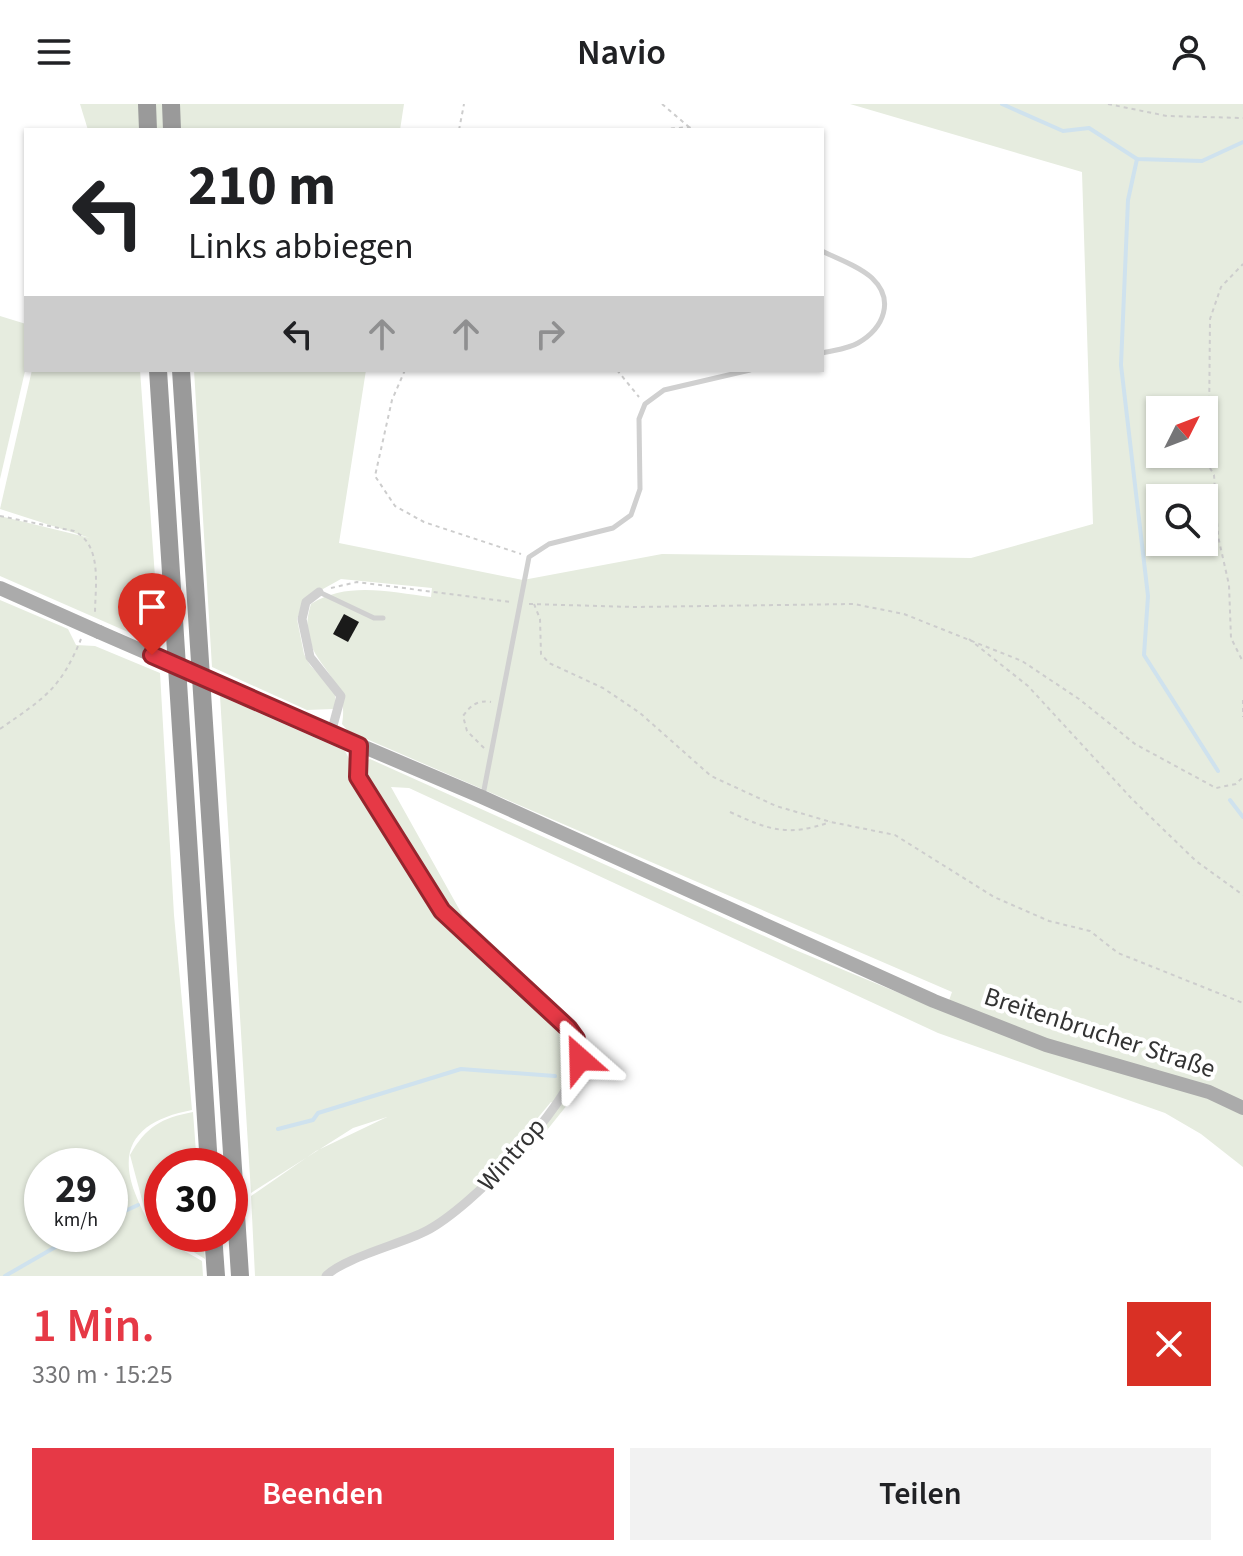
<!DOCTYPE html>
<html lang="de">
<meta charset="utf-8">
<style>
body{margin:0;font-family:"Source Sans 3",sans-serif;background:#f2f2f2;color:#202124;height:100vh;display:flex;flex-direction:column;font-size:30px;white-space:nowrap}
*{box-sizing:border-box;margin:0}
p{font-size:26px;color:#757577}
.icon{flex:none;width:44px;height:44px;fill:none;stroke:currentColor;stroke-width:2;stroke-linecap:round;stroke-linejoin:round}
.map{position:relative;height:1172px;overflow:hidden}
.side{display:flex;flex-direction:column;background:#fff;flex:1}
.side>*{flex:none}
.top-card{position:absolute;left:24px;top:24px;width:800px;height:244px;border-radius:0px;box-shadow:0 2px 6px #0004;background:#fff;color:#202124;overflow:hidden}
.needle{width:52px;rotate:48deg}
.fabs{position:absolute;left:1146px;top:292px;display:grid;gap:16px}
.fabs a{display:grid;place-items:center;width:72px;height:72px;border-radius:0px;background:#fff;box-shadow:0 2px 6px #0004;font-size:40px}
.speed{position:absolute;left:24px;top:1044px;display:flex;gap:16px;font-size:40px;font-weight:700;text-align:center}
.speed>*{display:grid;place-content:center;width:104px;height:104px;border-radius:50%;background:#fff;box-shadow:0 2px 6px #0004;line-height:1}
.speed small{font-size:20px;font-weight:400}
.speed .limit{border:12px solid #d22;background:#fff;color:#111}
.pin{position:absolute;display:grid;place-items:center;width:68px;height:68px;color:#fff;margin:-82px -34px;border-radius:50% 50% 50% 0;rotate:-45deg;box-shadow:0 0 8px #0007}
.pin .icon{rotate:45deg}
.me{position:absolute;width:88px;margin:-44px;rotate:335deg;stroke-linejoin:round;filter:drop-shadow(0 0 6px #0008)}
.turn{display:flex;align-items:center;gap:28px;height:168px;padding:0 32px;font-size:36px}
.turn .icon{width:104px;height:104px;stroke-width:2.5}
.turn b{display:block;font-size:56px;line-height:68px}
.lanes{display:flex;align-items:center;height:76px;padding:0 32px;background:#0003;justify-content:center;gap:40px;direction:ltr}
.lanes .off{opacity:.35}
.round{display:grid;place-items:center;flex:none;width:84px;height:84px;border-radius:0px;background:#f2f2f2}
.head{display:flex;align-items:center;justify-content:space-between;height:136px;padding:0 32px}
h1{font-size:48px;font-weight:600;line-height:60px;color:#e63946}
.button{display:flex;gap:16px;margin-top:auto;padding:16px 32px}
.button a{flex:1;height:92px;border-radius:0px;background:#e63946;color:#fff;font-size:32px;font-weight:600;line-height:92px;text-align:center}
.button a+a{background:#f2f2f2;color:#202124}
header{display:flex;justify-content:space-between;align-items:center;height:104px;padding:0 32px;background:#fff;font-size:36px;font-weight:600}
.map>svg:first-child{display:block}
.green{fill:#e6ecdf;fill-rule:evenodd}
.lines{fill:none;stroke-linecap:round;stroke-linejoin:round}
.stream{stroke:#cfe2ee;stroke-width:4}
.building{fill:#1a1a1a}
.path{stroke:#cdcdcd;stroke-width:2;stroke-dasharray:4 4;stroke-linecap:butt}
.lane{stroke:#d0d0d0;stroke-width:5}
.street{stroke:#d0d0d0;stroke-width:9}
.primary{stroke:#ababab;stroke-width:14}
.highway{stroke:#9a9a9a;stroke-width:18}
.primary-bridge{stroke:#ababab;stroke-width:14}
.route-casing{stroke:#96252e;stroke-width:20}
.route{stroke:#e63946;stroke-width:14}
.labels{text-anchor:middle;stroke-width:8;stroke-linejoin:round;paint-order:stroke}
.street-label{font-size:26px;fill:#333;stroke:#fff}
</style>
<header><svg class="icon" aria-label="menu" viewBox="0 0 24 24"><path d="M4 6h16M4 12h16M4 18h16"/></svg>Navio<svg class="icon" aria-label="person" viewBox="0 0 24 24"><circle cx="12" cy="8" r="4"/><path d="M4 21q1-7 8-7t8 7"/></svg></header>
<div class="map">
<svg width="1243" height="1172" viewBox="0 0 1243 1172">
<rect width="100%" height="100%" fill="#fff"/>
<g class="green">
<path d="M80,0H404L400,26H88Z"/>
<path d="M850,0H1243V1063L1201,1030L1165,1009L938,929L409,684L391,683L463,812L578,921L593,954L584,980L531,1046L527,1040L555,1001L551,998L491,1070L459,1102L426,1124L323,1172H255L251,1092L316,1047L387,1013L353,1024L251,1089L220,592L345,647L363,682L369,679L365,673V658L370,655L793,845L945,908L952,888L348,627L342,620C352,564 292,559 311,500C347,477 390,488 431,493L432,484L341,475L305,495L297,515L304,550L310,561L335,588L336,599L333,605L307,606L212,563L194,266H366L339,439L523,476L662,450L971,454L1093,420L1082,68ZM1160,306H1204V350H1160ZM1160,394H1204V438H1160Z"/>
<path d="M0,212L26,220V263L0,375Z"/>
<path d="M32,266H140L160,542L0,472V412L90,434L0,405Z"/>
<path d="M0,496L68,525L76,541L95,542L160,569L174,811L192,1006C145,1015 115,1037 135,1089C141,1104 148,1120 160,1131C172,1141 189,1149 202,1157L203,1172H0ZM42,1062H110V1130H42Z"/>
<path d="M193,1008L197,1062H162V1128L145,1107L130,1051C146,1023 161,1014 193,1008Z"/>
<path d="M164,1130H203L205,1155Z"/>
</g>
<g class="lines">
<g class="stream">
<path d="M1002,0L1063,27L1089,24L1137,55L1202,57L1243,38"/>
<path d="M1137,55L1128,96L1121,261L1148,492L1144,551L1218,667"/>
<path d="M1230,696L1243,713"/>
<path d="M278,1025L313,1016L318,1009L461,965L555,972"/>
<path d="M110,1114L138,1101"/>
<path d="M5,1172L78,1130"/>
</g>
</g>
<path class="building" d="M344,510L359,518L348,538L333,530Z"/>
<g class="lines">
<g class="path">
<path d="M662,0L689,23"/>
<path d="M1108,0L1167,12L1243,14"/>
<path d="M459,26L464,0"/>
<path d="M655,26L689,23L694,26"/>
<path d="M405,266L392,296L375,372L395,402L424,418L521,450"/>
<path d="M617,266L639,293"/>
<path d="M1204,335L1209,321L1210,215L1221,183L1243,160"/>
<path d="M1202,350L1214,371L1218,432L1229,481L1231,534L1243,558"/>
<path d="M0,412L74,427C103,441 95,483 95,510"/>
<path d="M331,484L357,478L511,498"/>
<path d="M529,500L634,503L854,500L904,510L1022,557L1079,595L1135,640L1216,684L1236,680L1243,673"/>
<path d="M534,500L540,515L541,550L549,559L603,584L640,609L711,672L776,702L831,718L895,731L994,793L1049,817L1090,827L1118,849L1243,899"/>
<path d="M969,535L1028,582L1132,695L1196,757L1243,791"/>
<path d="M1243,596V613"/>
<path d="M0,625C44,594 60,586 81,535"/>
<path d="M484,644L467,627L463,612C471,601 477,596 491,598"/>
<path d="M730,708C769,726 788,733 830,718"/>
</g>
<g class="lane">
<path d="M822,147C838,155 859,162 872,174C895,196 884,224 858,239C848,245 834,246 822,249"/>
<path d="M319,488L374,514H383"/>
<path d="M483,691L529,453L549,440L613,424L631,411L640,385L639,315L645,300L664,286L750,266"/>
</g>
<g class="street">
<path d="M319,488L306,498L302,515L310,553L341,592L331,629"/>
<path d="M326,1172C343,1154 401,1140 426,1127C471,1104 566,1005 579,957C583,944 575,933 568,924L442,807L358,673L359,642"/>
</g>
<g class="primary">
<path d="M0,484L99,528"/>
<path d="M310,620L482,693L934,897L1046,941L1209,988L1243,1004"/>
</g>
<g class="highway">
<path d="M147,0L148,26"/>
<path d="M171,0L172,26"/>
<path d="M158,266L209,1062"/>
<path d="M181,266L240,1172"/>
<path d="M213,1130L216,1172"/>
</g>
<path class="primary-bridge" d="M99,528L310,620"/>
</g>
<g class="lines">
<g class="route-casing">
<path id="route" d="M152,551L359,642L358,673L442,807L568,924L576,935L580,955"/>
</g>
<use href="#route" class="route"/>
</g>
<g class="labels">
<g class="street-label">
<text transform="translate(1100 928) rotate(18)" y="9">Breitenbrucher Straße</text>
<text transform="translate(511 1050) rotate(-49)" y="9">Wintrop</text>
</g>
</g>
</svg>
<div class="fabs">
<a><svg class="needle" viewBox="-14 -14 28 28"><path d="M0-13l5 13h-10z" fill="#e53935"/><path d="M0 13l5-13h-10z" fill="#757577"/></svg></a>
<a><svg class="icon" aria-label="search" viewBox="0 0 24 24"><circle cx="10" cy="10" r="6"/><path d="M15 15l6 6"/></svg></a>
</div>
<div class="speed"><div>29<small>km/h</small></div><div class="limit">30</div></div>
<div class="pin" style="left:152px;top:551px;background:#d93025"><svg class="icon" aria-label="arrive" viewBox="0 0 24 24"><path d="M6 21V4h12l-3 4 3 4H6"/></svg></div>
<svg class="me" style="left:580px;top:955px" viewBox="-20 -20 40 40"><path d="M0-17L14 15 0 8-14 15z" fill="#e63946" stroke="#fff" stroke-width="4"/></svg>
<div class="top-card">
<div class="turn"><svg class="icon" aria-label="left" viewBox="0 0 24 24"><path d="M17 20v-9H6M10 6l-5 5 5 5"/></svg><div><b>210 m</b>Links abbiegen</div></div>
<div class="lanes"><svg class="icon" aria-label="left" viewBox="0 0 24 24"><path d="M17 20v-9H6M10 6l-5 5 5 5"/></svg><svg class="icon off" aria-label="ahead" viewBox="0 0 24 24"><path d="M12 20V5M6 11l6-6 6 6"/></svg><svg class="icon off" aria-label="ahead" viewBox="0 0 24 24"><path d="M12 20V5M6 11l6-6 6 6"/></svg><svg class="icon off" aria-label="right" viewBox="0 0 24 24"><path d="M7 20v-9h11M14 6l5 5-5 5"/></svg></div>
</div>
</div>
<section class="side">
<div class="head"><div><h1>1 Min.</h1><p>330 m · 15:25</p></div><a class="round" style="background:#d93025;color:#fff"><svg class="icon" aria-label="close" viewBox="0 0 24 24"><path d="M6 6l12 12M18 6L6 18"/></svg></a></div>
<div class="button"><a>Beenden</a><a>Teilen</a></div>
</section>
